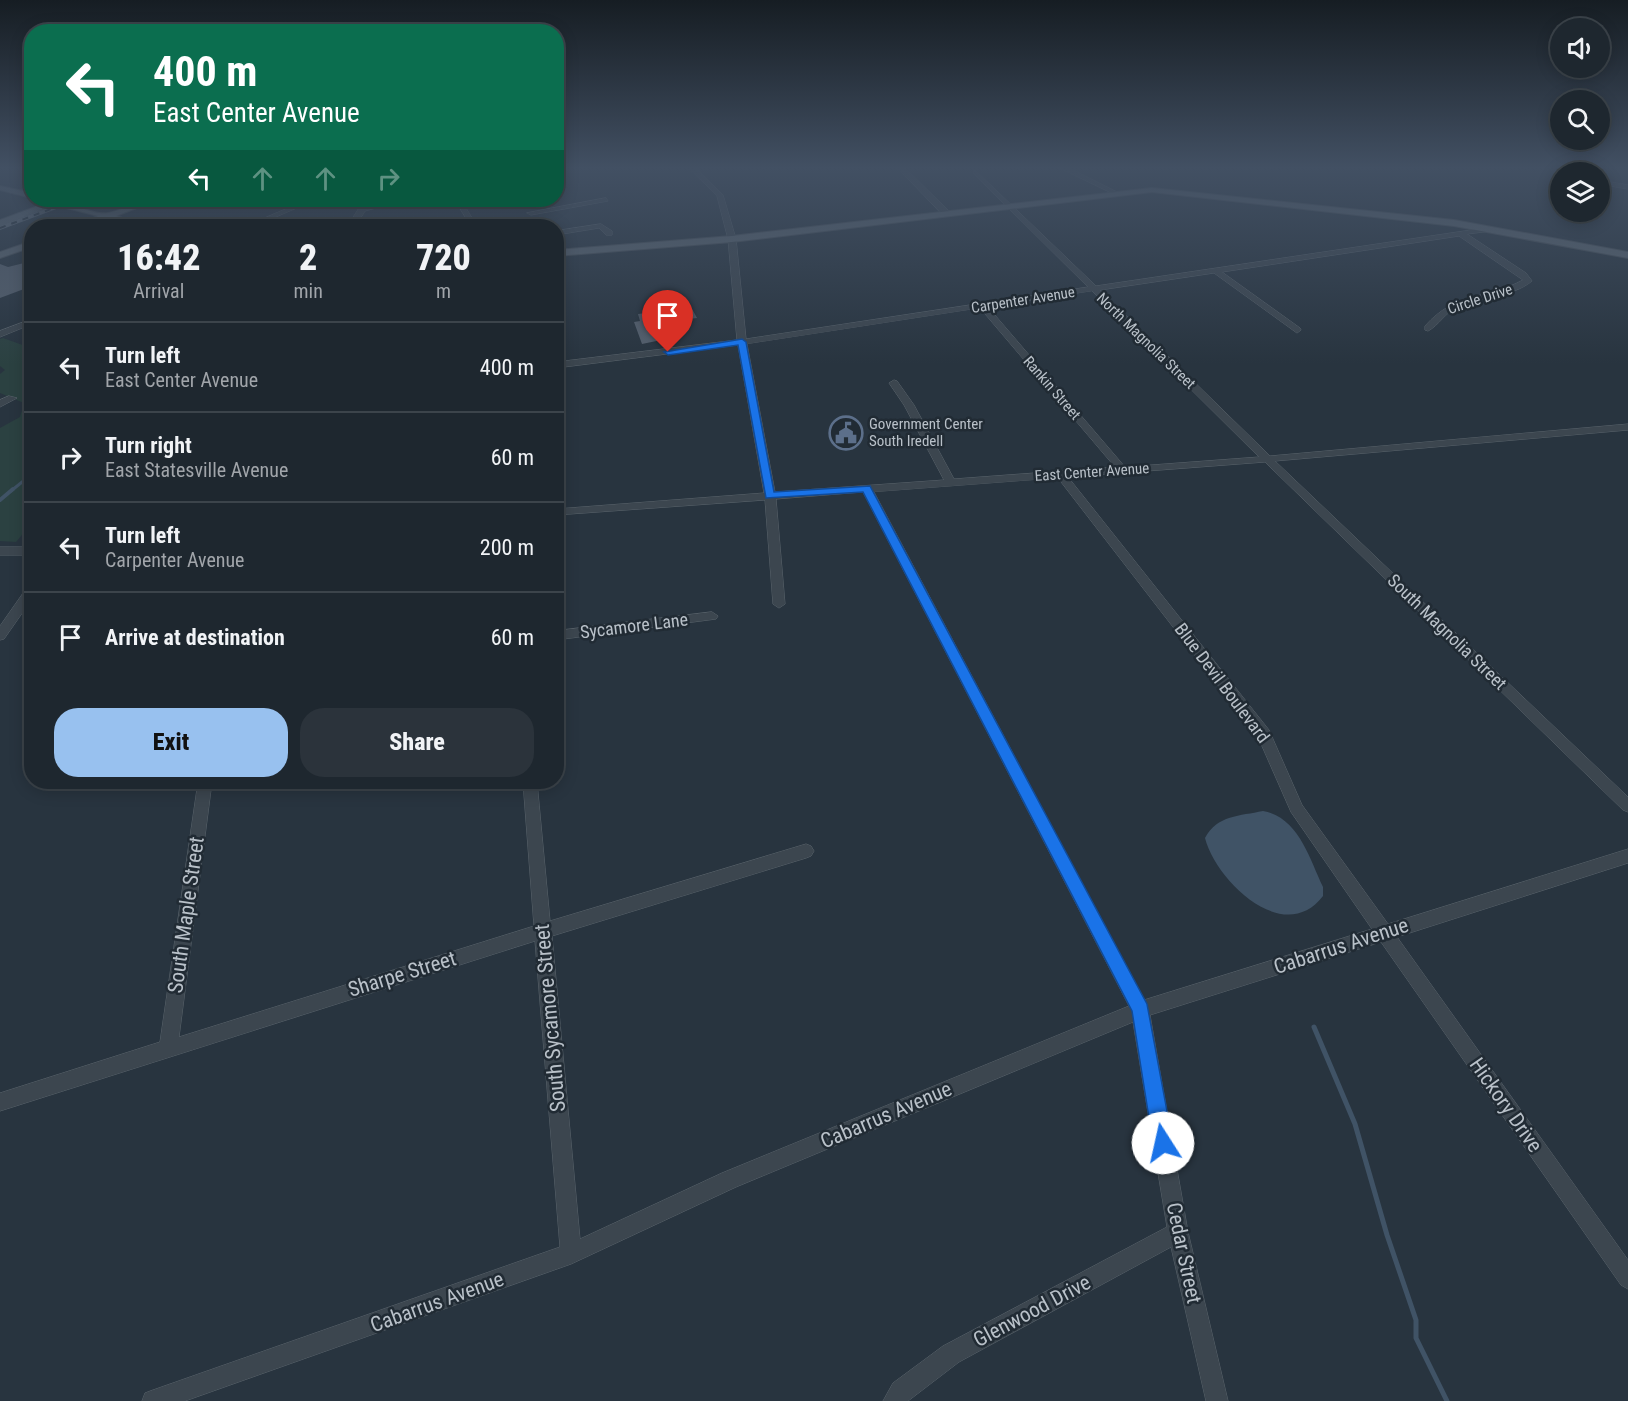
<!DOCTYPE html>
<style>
body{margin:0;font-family:"Roboto Condensed",sans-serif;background:#2b333b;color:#f1f3f6;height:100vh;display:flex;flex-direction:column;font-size:22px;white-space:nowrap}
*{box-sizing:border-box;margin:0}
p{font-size:20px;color:#a1a5aa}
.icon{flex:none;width:33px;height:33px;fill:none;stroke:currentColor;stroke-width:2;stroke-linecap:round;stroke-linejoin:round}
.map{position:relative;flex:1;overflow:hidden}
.details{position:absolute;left:24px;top:219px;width:540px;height:570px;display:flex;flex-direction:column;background:#1e272f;border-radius:24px;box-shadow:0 3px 15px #0003,0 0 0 2px #3c444b}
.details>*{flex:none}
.guide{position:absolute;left:24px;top:24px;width:540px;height:183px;border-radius:24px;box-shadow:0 3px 15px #0003,0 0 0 2px #3c444b;background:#0b6e4f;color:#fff;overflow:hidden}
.controls{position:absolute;left:1550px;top:18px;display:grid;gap:12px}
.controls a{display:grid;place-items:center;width:60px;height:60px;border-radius:50%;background:#1e272f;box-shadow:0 3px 15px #0003,0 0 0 2px #3c444b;font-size:30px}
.pin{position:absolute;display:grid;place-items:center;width:51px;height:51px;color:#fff;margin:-62px -26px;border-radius:50% 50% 50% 0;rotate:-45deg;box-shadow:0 0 6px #0007}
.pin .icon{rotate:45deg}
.me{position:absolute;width:66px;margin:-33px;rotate:350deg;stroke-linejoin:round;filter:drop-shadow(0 0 4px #0008)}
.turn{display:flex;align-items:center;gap:21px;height:126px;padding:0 30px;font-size:27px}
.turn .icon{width:78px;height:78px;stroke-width:2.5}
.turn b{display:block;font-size:42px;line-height:51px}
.lanes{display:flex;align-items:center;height:57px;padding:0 30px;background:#0003;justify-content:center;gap:30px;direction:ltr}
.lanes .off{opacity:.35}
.eta{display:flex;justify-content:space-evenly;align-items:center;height:102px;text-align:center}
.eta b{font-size:36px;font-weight:800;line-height:42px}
.button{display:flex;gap:12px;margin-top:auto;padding:12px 30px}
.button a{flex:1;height:69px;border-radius:24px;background:#98c1ef;color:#111;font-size:24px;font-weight:800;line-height:69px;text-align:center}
.button a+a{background:#2b333b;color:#f1f3f6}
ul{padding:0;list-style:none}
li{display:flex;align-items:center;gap:18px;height:90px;padding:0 30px;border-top:2px solid #3c444b}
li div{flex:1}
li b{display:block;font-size:22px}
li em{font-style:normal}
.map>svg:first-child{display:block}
.green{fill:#2b4141}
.water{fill:#405366}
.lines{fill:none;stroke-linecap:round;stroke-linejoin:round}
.stream-far2{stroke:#405366;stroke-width:3}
.stream-far1{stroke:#405366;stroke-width:4}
.stream{stroke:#405366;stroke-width:5}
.building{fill:#545f6c}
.minor-casing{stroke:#5a646c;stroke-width:1}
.major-casing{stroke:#464f58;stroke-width:2}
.minor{fill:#3c464f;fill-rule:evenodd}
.major{fill:#5a656f;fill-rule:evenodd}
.rail-casing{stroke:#5f6a75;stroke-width:4}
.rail{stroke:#212b34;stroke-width:2;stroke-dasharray:6;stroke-linecap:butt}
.route{fill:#1a73e8;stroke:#114b97;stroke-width:1.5}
.labels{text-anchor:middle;stroke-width:5;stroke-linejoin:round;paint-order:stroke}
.far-street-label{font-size:15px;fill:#b9c1c9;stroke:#212b34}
.far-poi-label{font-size:15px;fill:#b9c1c9;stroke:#212b34;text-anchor:start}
.street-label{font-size:18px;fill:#b9c1c9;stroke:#212b34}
.near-street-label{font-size:21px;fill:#b9c1c9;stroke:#212b34}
</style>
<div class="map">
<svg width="1628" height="1401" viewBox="0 0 1628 1401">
<rect width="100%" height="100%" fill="#28343f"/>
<path class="green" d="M3,338L31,348V524L16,542L0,541V428L20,417L24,403L0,393V374L5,370L0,366V339Z"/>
<path class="water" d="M1263,811C1299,818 1309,858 1323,887V896C1284,947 1216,881 1205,838C1217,815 1240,816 1263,811Z"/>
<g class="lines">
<path class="stream-far2" d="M11,491L32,474"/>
<path class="stream-far1" d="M0,500L13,489"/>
<path class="stream" d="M1314,1027L1355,1124L1387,1235L1416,1320V1338L1447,1401"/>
</g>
<g class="building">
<path d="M32,261V286L0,298V264L8,267Z"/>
<path d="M691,307L697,318L665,322L671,338L642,344L634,322L640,321L638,314Z"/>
</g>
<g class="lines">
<g class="minor-casing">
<g id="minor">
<path d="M689,168H696L723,195L736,239L746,339L1088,287L973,173L975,170L1096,286L1491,227V231L1467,234L1526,273L1532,281C1511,298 1481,296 1457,307C1445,313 1439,325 1428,331L1425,330V326C1456,291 1486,300 1523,280L1459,236L1222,272L1300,328L1301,330L1297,333L1214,273L1100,290L1270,456L1628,424V430L1275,461L1628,797V812L1623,810L1265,462L1068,477L1269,730L1302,805L1388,924L1628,849V863L1397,937L1628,1260V1289L1621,1285L1381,942L1150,1015L1188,1232L1228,1401H1206L1171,1247L959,1362L908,1401H883L893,1383L943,1346L1167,1227L1133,1022L736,1187L571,1264L185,1401H142L145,1393L153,1390L560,1247L535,941L0,1111V1093L160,1042L198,782H212L179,1037L534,926L523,782H537L550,921L806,844L811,846L814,851L811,856L806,858L552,936L580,1239L722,1173L1129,1006L863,492L776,499L785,604L779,608L773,604L765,500L556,515V509L764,493L738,345L556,368V362L737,340L728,239L717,196ZM1092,291L1259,457L1125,467L988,307ZM980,308L1115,467L954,479L914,405L897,381L894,380L889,383L904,405L944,480L775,492L747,344ZM1058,478L1258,737L1291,812L1372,929L1144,1000L874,492Z"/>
<path d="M898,168H905L950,212V216H944Z"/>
<path d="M1060,168H1069L1119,193L1114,194Z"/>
<path d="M1599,180L1628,185V189L1599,184Z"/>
<path d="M606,198L608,201L531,215L527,213Z"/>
<path d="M307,200H315L255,226H246Z"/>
<path d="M396,200H405L365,211L360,219L363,226H355L352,219L359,208Z"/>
<path d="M455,200H461L477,226H471Z"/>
<path d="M601,224L612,231V235H606L599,228L556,235V231Z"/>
<path d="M32,319V324L0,337V331Z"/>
<path d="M9,396L17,398L0,407V400Z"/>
<rect x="0" y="547" width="32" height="8"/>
<path d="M32,585V599L4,639L0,640V626L28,586Z"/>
<path d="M712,612L718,616L716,619L556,640V631Z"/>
</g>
</g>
<g class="major-casing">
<g id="major">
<path d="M0,186L32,193V198L0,190Z"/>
<path d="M1152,188L1454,220L1628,252V258L1454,226L1152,192L732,242L556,256V250L732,236Z"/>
<path d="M42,200C64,197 91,216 108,213C125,210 140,198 157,200L116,216L148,226C134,226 122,220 109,219C98,219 87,226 75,226L98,216L55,205L0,226V220L46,203Z"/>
<path d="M32,241V247L0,258V252Z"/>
</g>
</g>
<use href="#minor" class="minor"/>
<use href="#major" class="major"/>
<g class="rail-casing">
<path id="rail" d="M0,228L75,200"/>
</g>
<use href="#rail" class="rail"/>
</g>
<linearGradient id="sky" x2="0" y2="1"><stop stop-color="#161d23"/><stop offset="0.46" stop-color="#425063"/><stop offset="1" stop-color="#425063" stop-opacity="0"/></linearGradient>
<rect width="1628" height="364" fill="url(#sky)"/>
<path class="route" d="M742,339L746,342L774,492L870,486L1147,1004L1173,1143L1170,1150L1163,1153L1156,1150L1153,1143L1132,1011L863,492L766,498L738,345L668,355L664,352Z"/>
<defs>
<g id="civic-ring" transform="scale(1.725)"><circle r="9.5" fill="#212b34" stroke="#5c6f8a" stroke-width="1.5"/><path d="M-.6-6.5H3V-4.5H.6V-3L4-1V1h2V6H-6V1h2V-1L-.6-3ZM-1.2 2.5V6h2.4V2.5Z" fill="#5c6f8a"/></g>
</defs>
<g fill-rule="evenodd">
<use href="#civic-ring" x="846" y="433"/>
</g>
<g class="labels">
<g class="far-street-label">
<text transform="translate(1480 299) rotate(-18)" y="5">Circle Drive</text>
<text transform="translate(1023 300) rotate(-9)" y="5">Carpenter Avenue</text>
<text transform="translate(1146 341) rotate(44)" y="5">North Magnolia Street</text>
<text transform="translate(1052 388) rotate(49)" y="5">Rankin Street</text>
<text transform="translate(1092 472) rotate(-4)" y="5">East Center Avenue</text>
</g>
<g class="far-poi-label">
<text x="869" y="429">Government Center<tspan x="869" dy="17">South Iredell</tspan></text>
</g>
<g class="street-label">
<text transform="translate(634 626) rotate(-7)" y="6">Sycamore Lane</text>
<text transform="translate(1447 632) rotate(44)" y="6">South Magnolia Street</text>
<text transform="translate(1222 683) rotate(53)" y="6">Blue Devil Boulevard</text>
</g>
<g class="near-street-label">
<text transform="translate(186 915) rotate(-82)" y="7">South Maple Street</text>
<text transform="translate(1341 946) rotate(-18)" y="7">Cabarrus Avenue</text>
<text transform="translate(402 974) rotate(-17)" y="7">Sharpe Street</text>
<text transform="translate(550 1018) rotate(-95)" y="7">South Sycamore Street</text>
<text transform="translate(1506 1105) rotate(55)" y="7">Hickory Drive</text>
<text transform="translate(886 1115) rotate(-23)" y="7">Cabarrus Avenue</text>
<text transform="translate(1184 1253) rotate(78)" y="7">Cedar Street</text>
<text transform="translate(437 1302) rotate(-20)" y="7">Cabarrus Avenue</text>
<text transform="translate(1032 1311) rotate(-28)" y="7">Glenwood Drive</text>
</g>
</g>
</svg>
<div class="controls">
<a><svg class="icon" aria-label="sound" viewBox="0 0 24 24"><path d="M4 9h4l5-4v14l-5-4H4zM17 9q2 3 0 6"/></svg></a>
<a><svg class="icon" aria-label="search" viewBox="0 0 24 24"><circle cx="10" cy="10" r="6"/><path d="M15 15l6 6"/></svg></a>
<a><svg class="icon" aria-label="layers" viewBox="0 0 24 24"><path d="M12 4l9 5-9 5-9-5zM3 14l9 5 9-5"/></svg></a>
</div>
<div class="pin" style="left:668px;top:352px;background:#d93025"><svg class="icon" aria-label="arrive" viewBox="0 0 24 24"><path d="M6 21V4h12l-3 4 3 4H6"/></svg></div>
<svg class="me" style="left:1163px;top:1143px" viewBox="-20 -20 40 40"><circle r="19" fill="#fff"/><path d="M0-13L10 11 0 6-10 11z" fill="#1a73e8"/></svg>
<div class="guide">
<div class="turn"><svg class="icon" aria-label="left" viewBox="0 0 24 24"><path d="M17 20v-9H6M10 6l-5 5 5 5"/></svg><div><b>400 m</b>East Center Avenue</div></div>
<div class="lanes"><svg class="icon" aria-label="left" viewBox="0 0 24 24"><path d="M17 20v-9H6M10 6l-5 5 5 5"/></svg><svg class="icon off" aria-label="ahead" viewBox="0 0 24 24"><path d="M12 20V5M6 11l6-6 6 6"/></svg><svg class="icon off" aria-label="ahead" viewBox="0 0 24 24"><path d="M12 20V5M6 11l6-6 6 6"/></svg><svg class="icon off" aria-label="right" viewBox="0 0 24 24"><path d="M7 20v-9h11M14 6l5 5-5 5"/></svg></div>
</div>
<section class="details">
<div class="eta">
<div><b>16:42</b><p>Arrival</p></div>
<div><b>2</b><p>min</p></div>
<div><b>720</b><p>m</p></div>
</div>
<ul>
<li><svg class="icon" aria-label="left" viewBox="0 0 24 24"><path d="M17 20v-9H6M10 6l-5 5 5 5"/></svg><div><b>Turn left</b><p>East Center Avenue</p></div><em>400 m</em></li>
<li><svg class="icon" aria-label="right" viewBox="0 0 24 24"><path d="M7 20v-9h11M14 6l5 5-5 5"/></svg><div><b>Turn right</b><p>East Statesville Avenue</p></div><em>60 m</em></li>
<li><svg class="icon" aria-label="left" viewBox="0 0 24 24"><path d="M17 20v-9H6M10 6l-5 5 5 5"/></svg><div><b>Turn left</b><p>Carpenter Avenue</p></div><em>200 m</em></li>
<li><svg class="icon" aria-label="arrive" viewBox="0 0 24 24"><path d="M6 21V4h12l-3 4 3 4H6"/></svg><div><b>Arrive at destination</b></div><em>60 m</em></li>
</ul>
<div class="button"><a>Exit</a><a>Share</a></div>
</section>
</div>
